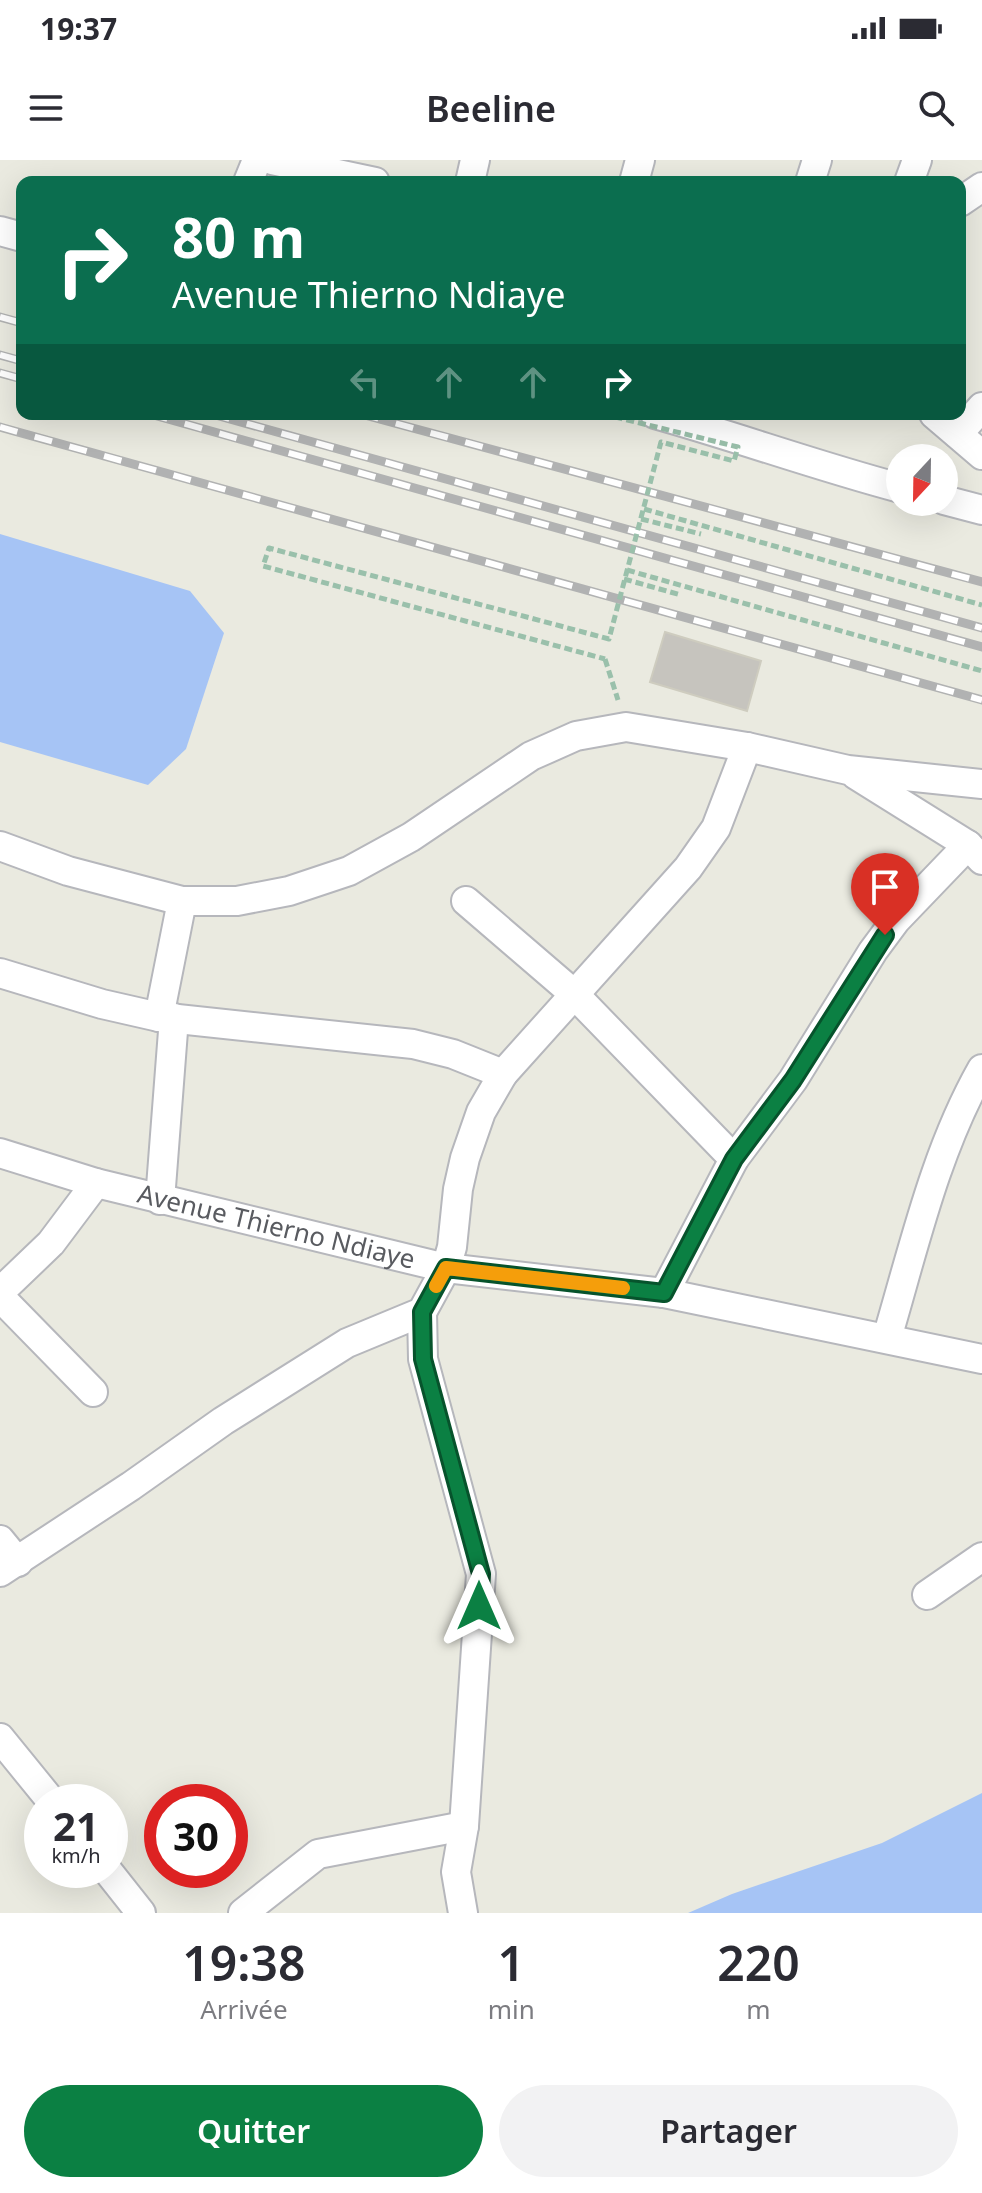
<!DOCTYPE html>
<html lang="fr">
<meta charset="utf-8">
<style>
body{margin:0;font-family:"Noto Sans",sans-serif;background:#f2f2f3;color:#2b2b33;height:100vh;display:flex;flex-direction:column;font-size:30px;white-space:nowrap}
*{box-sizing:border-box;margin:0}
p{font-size:26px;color:#7c7c81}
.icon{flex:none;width:44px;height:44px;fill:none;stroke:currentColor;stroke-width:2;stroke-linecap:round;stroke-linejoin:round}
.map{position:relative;height:1753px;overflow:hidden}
.details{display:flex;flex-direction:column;background:#fff;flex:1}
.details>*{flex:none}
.hud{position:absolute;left:16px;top:16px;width:950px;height:244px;border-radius:16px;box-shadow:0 8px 32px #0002;background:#0b6e4f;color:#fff;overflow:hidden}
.needle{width:52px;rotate:202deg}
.fabs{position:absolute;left:886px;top:284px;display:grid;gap:16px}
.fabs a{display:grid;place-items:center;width:72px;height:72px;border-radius:50%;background:#fff;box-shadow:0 8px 32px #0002;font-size:40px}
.speed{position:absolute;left:24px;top:1624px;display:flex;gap:16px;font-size:40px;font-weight:700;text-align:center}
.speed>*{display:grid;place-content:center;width:104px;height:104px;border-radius:50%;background:#fff;box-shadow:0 8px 32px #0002;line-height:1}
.speed small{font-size:20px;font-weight:400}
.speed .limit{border:12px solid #d22;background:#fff;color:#111}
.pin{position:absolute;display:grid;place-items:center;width:68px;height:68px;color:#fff;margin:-82px -34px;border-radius:50% 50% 50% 0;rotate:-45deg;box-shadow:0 0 8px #0007}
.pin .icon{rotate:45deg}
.me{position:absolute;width:88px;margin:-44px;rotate:0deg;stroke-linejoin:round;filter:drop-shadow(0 0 6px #0008)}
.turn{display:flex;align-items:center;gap:28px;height:168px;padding:0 24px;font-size:36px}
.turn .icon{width:104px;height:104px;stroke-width:2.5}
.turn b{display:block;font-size:56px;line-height:68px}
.lanes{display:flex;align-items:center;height:76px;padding:0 24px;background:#0003;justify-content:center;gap:40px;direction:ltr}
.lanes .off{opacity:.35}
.eta{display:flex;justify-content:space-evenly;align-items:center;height:136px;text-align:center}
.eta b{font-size:48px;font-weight:600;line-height:56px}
.cta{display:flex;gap:16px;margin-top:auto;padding:16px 24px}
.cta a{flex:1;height:92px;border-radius:48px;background:#0b8043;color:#fff;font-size:32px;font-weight:600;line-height:92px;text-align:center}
.cta a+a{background:#f2f2f3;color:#2b2b33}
.status{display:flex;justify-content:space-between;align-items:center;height:56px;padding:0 40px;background:#fff;direction:ltr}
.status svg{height:22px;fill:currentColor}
header{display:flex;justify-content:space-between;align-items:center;height:104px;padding:0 24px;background:#fff;font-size:36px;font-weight:600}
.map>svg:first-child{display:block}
.water{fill:#a6c4f5}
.building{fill:#c6c4be;stroke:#ceccbf;stroke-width:2}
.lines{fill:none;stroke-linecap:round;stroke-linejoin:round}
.minor-casing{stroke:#b6b7bc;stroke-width:32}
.path{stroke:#9ac0ab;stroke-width:5;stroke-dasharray:8 4;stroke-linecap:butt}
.minor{stroke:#fff;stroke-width:28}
.rail-casing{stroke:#b1b2b2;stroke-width:9}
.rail{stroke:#fff;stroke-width:6;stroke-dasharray:18;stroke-linecap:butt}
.path-bridge{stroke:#9ac0ab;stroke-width:5;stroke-dasharray:8 4;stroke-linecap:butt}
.route-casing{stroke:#07532c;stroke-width:20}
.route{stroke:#0b8043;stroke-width:14}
.slow{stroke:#f59e0b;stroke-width:14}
.labels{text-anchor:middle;stroke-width:6;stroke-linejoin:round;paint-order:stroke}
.street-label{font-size:26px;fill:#595b60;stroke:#fff}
</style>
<div class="status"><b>19:37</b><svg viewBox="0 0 49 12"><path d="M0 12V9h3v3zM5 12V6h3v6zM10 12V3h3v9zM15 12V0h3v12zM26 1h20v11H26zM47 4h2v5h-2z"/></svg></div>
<header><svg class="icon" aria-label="menu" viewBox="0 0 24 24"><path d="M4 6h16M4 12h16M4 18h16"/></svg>Beeline<svg class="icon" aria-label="search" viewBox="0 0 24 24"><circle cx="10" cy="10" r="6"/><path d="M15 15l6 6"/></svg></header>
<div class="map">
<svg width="982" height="1753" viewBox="0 0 982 1753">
<rect width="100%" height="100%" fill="#eaeae0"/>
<g class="water">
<path d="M0,374L190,431L224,473L186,589L148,625L0,582Z"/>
<path d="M982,1633V1753H688L732,1734L882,1683Z"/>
</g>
<path class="building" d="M665,472L761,501L747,551L650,522Z"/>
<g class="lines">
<g class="minor-casing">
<g id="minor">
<path d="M272,0L375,22"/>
<path d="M248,22L257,0"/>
<path d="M470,22L475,0"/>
<path d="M634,22L640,0"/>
<path d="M810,22L817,0"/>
<path d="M909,22L917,0"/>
<path d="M960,42L982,27"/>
<path d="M0,71L22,77"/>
<path d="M655,254C737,277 817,306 900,328"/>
<path d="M934,254L982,295"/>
<path d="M958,274L982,247"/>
<path d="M944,340L982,350"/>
<path d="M856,615L968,685L982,700"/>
<path d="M0,686L68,711L182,741H237L289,731L349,711L411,677L531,596L576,576L626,567L747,587L848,610L982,624"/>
<path d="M466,741L573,833L734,999"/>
<path d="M0,813L102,844L159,857L413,884L453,894L503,914"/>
<path d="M159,857L182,741"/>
<path id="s1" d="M0,993L96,1023L446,1108L664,1133L982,1199"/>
<path d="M160,1040L174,858"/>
<path d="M664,1133L734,999L793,920L873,791L896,760L968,685"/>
<path d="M0,1136L2,1130L51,1083L96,1023"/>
<path d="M0,1137L93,1232"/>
<path d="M422,1152L423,1199L481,1414L464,1666L456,1712L463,1753"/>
<path d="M887,1178C914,1087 935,992 982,909"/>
<path d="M0,1380L18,1402"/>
<path d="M0,1412L131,1326L223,1261L347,1183L422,1152L446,1108L452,1087L458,1029L465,998L481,952L503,914L688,708L716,668L747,587"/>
<path d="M927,1435L982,1397"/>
<path d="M0,1578L52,1642"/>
<path d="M107,1710L141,1753"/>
<path d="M243,1753L318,1694L464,1666"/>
</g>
</g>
<g class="path">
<path d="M644,349L982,445"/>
<path d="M641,359L701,374"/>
<path d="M627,410L982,511"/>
<path d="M624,419L681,435"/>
<path d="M605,499L618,540"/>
</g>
<use href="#minor" class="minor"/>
<g class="rail-casing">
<g id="rail">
<path d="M0,157L22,163"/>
<path d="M0,195L22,201"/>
<path d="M0,213L22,219"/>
<path d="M150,254L982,487"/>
<path d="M212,254L982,468"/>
<path d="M361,254L982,422"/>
<path d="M0,267L982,540"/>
</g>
</g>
<use href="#rail" class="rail"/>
<path class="path-bridge" d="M603,254L738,287L734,301L661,282L609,479L269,388L263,406L605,499"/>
</g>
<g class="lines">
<g class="route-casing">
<path id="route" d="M479,1446L481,1414L423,1199L422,1152L446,1108L664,1133L734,999L793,920L885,775"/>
</g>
<use href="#route" class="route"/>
<path class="slow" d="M436,1126L446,1108L623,1128"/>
</g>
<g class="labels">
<g class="street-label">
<text dy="9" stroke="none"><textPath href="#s1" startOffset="286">Avenue Thierno Ndiaye</textPath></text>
</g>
</g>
</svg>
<div class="fabs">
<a><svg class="needle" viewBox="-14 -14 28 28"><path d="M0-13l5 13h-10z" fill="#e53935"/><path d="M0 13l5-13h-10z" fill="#7c7c81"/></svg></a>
</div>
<div class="speed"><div>21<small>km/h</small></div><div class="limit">30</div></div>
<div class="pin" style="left:885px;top:775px;background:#d93025"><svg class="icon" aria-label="arrive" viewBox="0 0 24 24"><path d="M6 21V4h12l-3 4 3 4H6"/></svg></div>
<svg class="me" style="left:479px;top:1446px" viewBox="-20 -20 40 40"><path d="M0-17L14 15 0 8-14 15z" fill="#0b8043" stroke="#fff" stroke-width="4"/></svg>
<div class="hud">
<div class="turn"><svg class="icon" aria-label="right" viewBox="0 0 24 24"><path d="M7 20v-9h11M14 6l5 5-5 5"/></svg><div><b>80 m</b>Avenue Thierno Ndiaye</div></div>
<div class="lanes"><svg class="icon off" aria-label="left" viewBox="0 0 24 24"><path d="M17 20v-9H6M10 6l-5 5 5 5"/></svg><svg class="icon off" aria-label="ahead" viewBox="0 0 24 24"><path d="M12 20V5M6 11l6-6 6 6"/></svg><svg class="icon off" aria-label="ahead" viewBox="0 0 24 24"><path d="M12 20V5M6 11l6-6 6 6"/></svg><svg class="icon" aria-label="right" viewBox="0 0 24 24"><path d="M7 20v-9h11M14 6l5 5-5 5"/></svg></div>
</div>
</div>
<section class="details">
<div class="eta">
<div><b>19:38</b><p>Arrivée</p></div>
<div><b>1</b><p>min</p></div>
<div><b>220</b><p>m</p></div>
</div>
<div class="cta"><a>Quitter</a><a>Partager</a></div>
</section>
